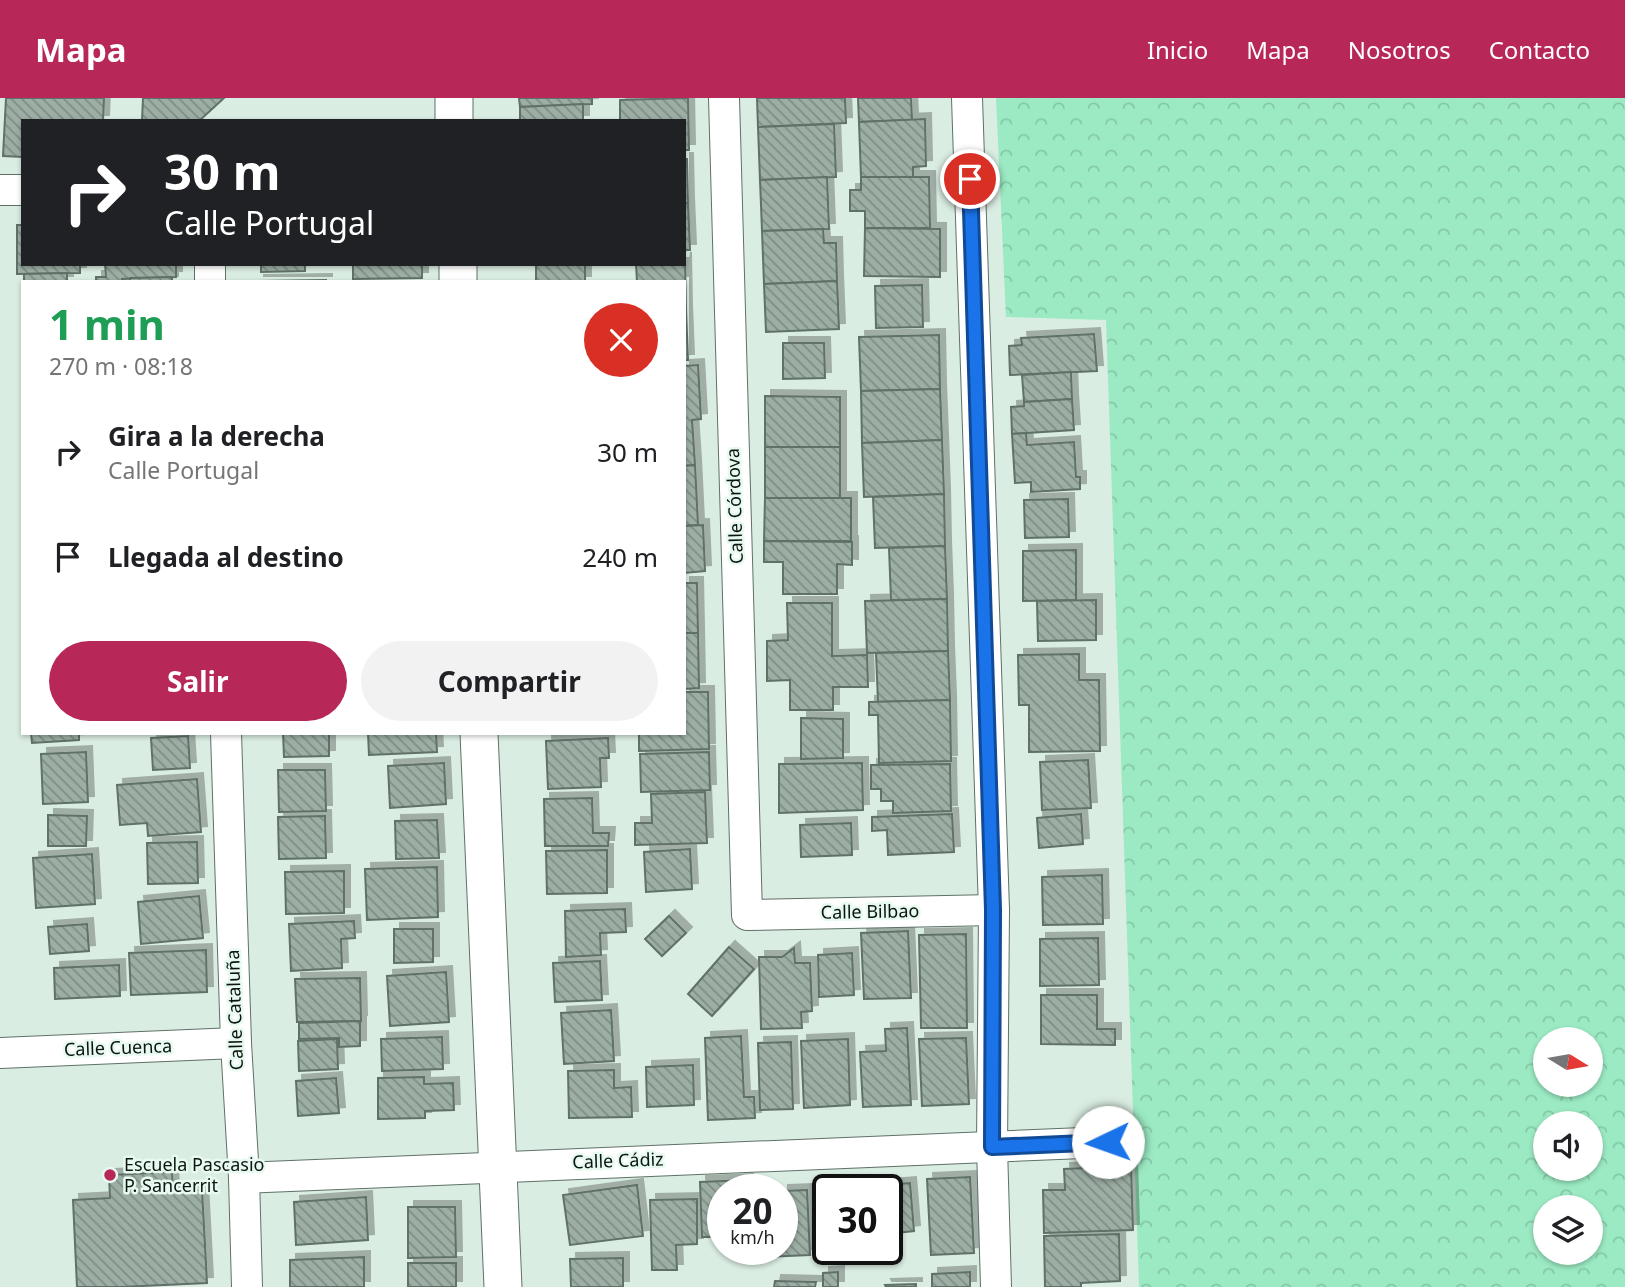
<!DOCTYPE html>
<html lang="es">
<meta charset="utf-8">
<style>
body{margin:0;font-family:"Noto Sans",sans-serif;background:#f2f2f2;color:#202124;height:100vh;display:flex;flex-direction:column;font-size:26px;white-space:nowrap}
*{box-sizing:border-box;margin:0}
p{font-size:23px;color:#757577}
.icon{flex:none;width:38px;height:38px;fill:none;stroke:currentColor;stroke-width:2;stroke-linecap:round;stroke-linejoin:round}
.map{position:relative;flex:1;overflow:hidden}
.sheet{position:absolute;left:21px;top:182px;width:665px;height:455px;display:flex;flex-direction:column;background:#fff;border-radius:0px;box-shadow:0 2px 5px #0004}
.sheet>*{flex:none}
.guide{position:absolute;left:21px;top:21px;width:665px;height:147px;border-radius:0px;box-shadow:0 2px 5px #0004;background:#202124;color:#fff;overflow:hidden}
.needle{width:46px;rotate:101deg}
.controls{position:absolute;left:1533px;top:929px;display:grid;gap:14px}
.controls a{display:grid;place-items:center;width:70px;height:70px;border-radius:50%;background:#fff;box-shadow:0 2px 5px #0004;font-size:35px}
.speed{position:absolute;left:707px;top:1076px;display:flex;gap:14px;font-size:35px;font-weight:700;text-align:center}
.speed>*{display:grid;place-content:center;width:91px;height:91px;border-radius:50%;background:#fff;box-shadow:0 2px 5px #0004;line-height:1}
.speed small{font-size:18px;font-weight:400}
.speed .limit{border:4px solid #111;border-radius:10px;background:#fff;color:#111}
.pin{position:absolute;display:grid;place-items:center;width:60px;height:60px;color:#fff;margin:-30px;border:4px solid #fff;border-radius:50%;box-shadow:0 2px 7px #0007}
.me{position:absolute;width:77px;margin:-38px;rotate:267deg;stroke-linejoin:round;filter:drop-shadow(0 0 5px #0008)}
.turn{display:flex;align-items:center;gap:24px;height:147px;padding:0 28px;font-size:32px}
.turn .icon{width:91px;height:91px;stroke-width:2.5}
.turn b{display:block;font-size:49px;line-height:60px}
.round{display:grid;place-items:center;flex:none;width:74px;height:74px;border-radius:37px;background:#f2f2f2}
.headline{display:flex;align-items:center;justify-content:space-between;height:119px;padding:0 28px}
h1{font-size:42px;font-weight:700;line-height:52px;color:#1e9e55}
.primary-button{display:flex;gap:14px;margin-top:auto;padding:14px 28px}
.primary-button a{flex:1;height:80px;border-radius:42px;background:#b72858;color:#fff;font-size:28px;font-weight:700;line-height:80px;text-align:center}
.primary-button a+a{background:#f2f2f2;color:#202124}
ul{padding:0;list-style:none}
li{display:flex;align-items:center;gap:21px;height:105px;padding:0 28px}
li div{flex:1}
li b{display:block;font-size:26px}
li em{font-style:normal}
header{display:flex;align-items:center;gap:42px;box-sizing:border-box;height:98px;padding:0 35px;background:#b72858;color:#fff}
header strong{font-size:33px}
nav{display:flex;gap:38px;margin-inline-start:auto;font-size:24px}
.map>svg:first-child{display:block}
.forest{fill:url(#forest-crowns);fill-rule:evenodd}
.building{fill:url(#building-back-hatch);stroke:#607168;stroke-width:2;filter:url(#shadow)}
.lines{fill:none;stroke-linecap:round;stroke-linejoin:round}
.minor-casing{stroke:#5f7167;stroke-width:32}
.tertiary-casing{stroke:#5f7167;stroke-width:39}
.minor{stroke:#fff;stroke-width:30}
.tertiary{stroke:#fff;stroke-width:37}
.route-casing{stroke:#114b97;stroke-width:18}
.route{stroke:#1a73e8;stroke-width:12}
.poi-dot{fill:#b72858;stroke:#e7faf0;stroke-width:2.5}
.labels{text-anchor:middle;stroke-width:5;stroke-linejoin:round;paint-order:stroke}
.street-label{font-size:18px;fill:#0e1511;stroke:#e7faf0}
.poi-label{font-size:18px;fill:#0e1511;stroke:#e7faf0;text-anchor:start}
</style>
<header>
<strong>Mapa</strong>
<nav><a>Inicio</a><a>Mapa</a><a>Nosotros</a><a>Contacto</a></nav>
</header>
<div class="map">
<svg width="1625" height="1189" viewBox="0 0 1625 1189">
<defs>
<pattern id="forest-crowns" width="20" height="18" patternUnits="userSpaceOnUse" patternTransform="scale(1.75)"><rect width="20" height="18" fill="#9beac3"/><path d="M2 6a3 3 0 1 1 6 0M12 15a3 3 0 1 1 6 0" fill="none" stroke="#84c8a6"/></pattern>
<pattern id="building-back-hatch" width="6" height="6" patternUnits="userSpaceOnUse" patternTransform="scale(1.75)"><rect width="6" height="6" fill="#9dafa5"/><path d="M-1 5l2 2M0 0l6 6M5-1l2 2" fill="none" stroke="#7e8d85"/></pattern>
<filter id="shadow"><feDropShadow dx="6" dy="-6" stdDeviation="0" flood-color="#0004"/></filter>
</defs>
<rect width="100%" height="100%" fill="#daede2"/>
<path class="forest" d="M996,0H1625V1189H1139L1106,222L1006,219ZM1545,942H1591V987H1545ZM1545,1026H1591V1071H1545ZM1545,1110H1591V1155H1545Z"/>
<g class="building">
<path d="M6,0H104L103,23H23V59L3,58Z"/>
<path d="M143,0H224L199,23H142Z"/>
<path d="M519,0H592V6L520,9Z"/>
<path d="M688,0L689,52H684V23H620V2Z"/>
<path d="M757,0H845L846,25L758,29Z"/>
<path d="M858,0H911L912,22L859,24Z"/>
<path d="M583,6V23H520V9Z"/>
<path d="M925,21L926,68L913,69V79H861L859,24Z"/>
<path d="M834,26L836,79L760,82L758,29Z"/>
<path d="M684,61H687L688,105L684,106Z"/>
<path d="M827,79L829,131L762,133L760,82Z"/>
<path d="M861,79H929L930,130H865V113H850V92H861Z"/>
<path d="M688,105L690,152H684V106Z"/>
<path d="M17,127H23V166H80V175L17,176Z"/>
<path d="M865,130L940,131V179L864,178Z"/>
<path d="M823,131L824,145H836L837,183L764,186L762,133Z"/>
<path d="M685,160L686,212H684V184H637L636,166H684Z"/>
<path d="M105,166H176V179L122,181V184H96V179H106Z"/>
<path d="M261,166H305V173L261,174Z"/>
<path d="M353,166H422V180L353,181Z"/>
<rect x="536" y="167" width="49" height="17"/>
<path d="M67,175V184H24V176Z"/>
<path d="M172,179V184H130V180Z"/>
<path d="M326,182V184H258V183Z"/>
<path d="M837,183L839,231L766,234L764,186Z"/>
<path d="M922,187L923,229L876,230L875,188Z"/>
<path d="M684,212H686L688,262H684Z"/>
<path d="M1094,236L1097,273L1010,277L1009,248L1022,247L1021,240Z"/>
<path d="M939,237L940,291L861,293L859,239Z"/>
<path d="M783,245H824L825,280L783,281Z"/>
<path d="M698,267L701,321L692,322L695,367L684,368V268Z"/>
<path d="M1071,274L1072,301L1024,304L1022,277Z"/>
<path d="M940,291L942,342L862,345L861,293Z"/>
<path d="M765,298L840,299V349H765Z"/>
<path d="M1072,301L1074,332L1012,336L1011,309L1024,308V304Z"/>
<path d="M1026,335L1027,347L1074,344L1076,379H1080V391L1031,394V384L1015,385L1012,336Z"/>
<path d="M942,342L944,396L864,399L862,345Z"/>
<rect x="765" y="349" width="75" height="51"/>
<path d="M695,367L698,427L684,428V368Z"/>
<path d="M944,396L945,448L875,450L873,399Z"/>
<path d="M765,400H851V443H764Z"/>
<path d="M1068,401L1069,439L1025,440L1024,402Z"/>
<path d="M703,427L705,473L684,475V428Z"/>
<path d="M764,443L852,444V467L837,466V496H783V464H764Z"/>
<path d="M945,448L947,501L891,502L889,450Z"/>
<path d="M1076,452V502L1023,503V453Z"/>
<path d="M684,485H697L698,535H684Z"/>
<path d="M947,501L948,553L867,555L865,503Z"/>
<path d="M1096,502V542L1038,543L1037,503Z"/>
<path d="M787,505H832V558L867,557L868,589H833V612H790V582L767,583V543L788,542Z"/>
<path d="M684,535H698L699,590L684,591Z"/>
<path d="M948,553L950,602L878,604L876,555Z"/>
<path d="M1079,556V582H1099L1100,653L1029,654V607H1019L1018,557Z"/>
<path d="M684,594H708L709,651L639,653V635H684Z"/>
<path d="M950,602L951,663L879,665L878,617H869V604Z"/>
<path d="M801,620L843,621V660L801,661Z"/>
<path d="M31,635H79V642L32,645Z"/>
<path d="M283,635H329V658L284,659Z"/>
<path d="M368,635H436L437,654L369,657Z"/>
<path d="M188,638L190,670L153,672L151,640Z"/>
<path d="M608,640L609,660H600L601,689L548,691L546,643Z"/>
<path d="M86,654L88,704L43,706L41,656Z"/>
<path d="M709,654L710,692L641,694L640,656Z"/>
<path d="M1088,662L1091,710L1042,712L1040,664Z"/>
<path d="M444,665L446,706L390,710L388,668Z"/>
<path d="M862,665L863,712L779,715V666Z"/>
<path d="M950,666L951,713L893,715V703H881V691H871V667Z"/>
<path d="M278,672H325L326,713L279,714Z"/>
<path d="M197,681L201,734L148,738L147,725L120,727L117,687Z"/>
<path d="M705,694L707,745L635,747V725H652L651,696Z"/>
<path d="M592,700L593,735H609L608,748H545L544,701Z"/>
<path d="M952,716L954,754L888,757L887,732L872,733V719Z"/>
<path d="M1081,716L1083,746L1039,750L1037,720Z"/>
<path d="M48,717L87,718L86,748H48Z"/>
<path d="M325,718L326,760L279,761L278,719Z"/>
<path d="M437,722L439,760L396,761L395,723Z"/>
<path d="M851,725L852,757L801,759L800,727Z"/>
<path d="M197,744L198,785L148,786L147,745Z"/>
<path d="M690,751L692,791L646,794L644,754Z"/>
<path d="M607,752V795L547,796L546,753Z"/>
<path d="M92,756L95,806L36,810L33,760Z"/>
<path d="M437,769L438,819L367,822L365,771Z"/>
<path d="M344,773V815L286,816L285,774Z"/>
<path d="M1102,777L1103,826L1043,827L1042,779Z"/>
<path d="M199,798L203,840L141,846L138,804Z"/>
<path d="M625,811L626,834L600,835L601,857L566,859L565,813Z"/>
<path d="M669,818L686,835L662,858L645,841Z"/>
<path d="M354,823L355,840L341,841L342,870L291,873L289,826Z"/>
<path d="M87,826L89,853L50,856L48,829Z"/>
<path d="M394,831H433V864L394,865Z"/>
<path d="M908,833L911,900L864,901L861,835Z"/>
<path d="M966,836L967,930H921L919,837Z"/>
<path d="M1098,840L1099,887L1040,888V841Z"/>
<path d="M729,849L754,871L712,918L688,896Z"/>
<path d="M794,850L795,865H810L812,913L801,914L802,930L761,931L759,859H782Z"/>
<path d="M206,852L207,894L131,897L129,855Z"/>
<path d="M852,855L854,897L819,899L818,857Z"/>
<path d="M600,863L602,902L555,904L553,865Z"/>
<path d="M119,867L120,898L55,901L54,870Z"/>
<path d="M446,874L449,924L390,928L387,878Z"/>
<path d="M360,880L361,923L297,924L295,881Z"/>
<path d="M1041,897H1097V931H1115V947L1041,946Z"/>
<path d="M611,912L614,963L564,966L561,915Z"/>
<path d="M360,923V948L339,949V940L299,941V925Z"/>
<path d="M907,930L911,1007L863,1009L860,954L886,953L885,931Z"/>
<path d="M741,938L744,999H754L755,1020L708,1022L705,940Z"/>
<path d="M442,939L443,971L382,973L381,941Z"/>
<path d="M966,940L969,1006L922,1008L919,941Z"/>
<path d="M337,941L338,971L299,973L298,943Z"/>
<path d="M848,941L850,1007L804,1010L801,943Z"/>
<path d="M791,944L793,1011L760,1012L758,945Z"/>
<path d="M693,967L694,1007L647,1009L646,969Z"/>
<path d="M614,972V990L631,989L632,1019L569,1020L568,973Z"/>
<path d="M424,979V986L453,985L454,1012L425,1013V1020L378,1021V980Z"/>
<path d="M336,980L339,1015L298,1018L296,983Z"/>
<path d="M1131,1068L1133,1132L1044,1135L1043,1092H1065L1064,1071Z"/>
<path d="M172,1074L173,1094L202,1092L207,1185L121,1189H77L73,1102L110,1100L109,1077Z"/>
<path d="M970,1079L974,1155L931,1157L927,1081Z"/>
<path d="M747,1082V1092H723V1139H702L700,1084Z"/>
<path d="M910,1085L914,1133L887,1136V1092H874V1088Z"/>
<path d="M637,1087L643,1138L570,1147L563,1097Z"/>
<path d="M862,1089V1092H828V1152H865V1156L818,1158L815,1091Z"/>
<path d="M807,1092L810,1157L765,1159L764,1152H782V1093Z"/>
<path d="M366,1099L368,1142L296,1147L294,1104Z"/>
<path d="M697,1101V1146L676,1147L677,1172H652L650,1102Z"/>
<path d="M408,1109H455L456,1159L408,1160Z"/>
<path d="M1119,1136L1120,1183L1081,1185V1189H1045L1044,1138Z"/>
<path d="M364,1159V1189H290V1162Z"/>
<path d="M623,1160V1189H571L570,1161Z"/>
<rect x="408" y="1165" width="48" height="24"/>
<path d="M838,1174V1189H823V1175Z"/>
<path d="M970,1174V1189H932V1176Z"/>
<path d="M775,1183L816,1184L815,1189H774Z"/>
<path d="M916,1186V1189H886L885,1187Z"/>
</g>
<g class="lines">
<g class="minor-casing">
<g id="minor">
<path d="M724,0L747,817L994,812"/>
<path d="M967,0L994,812L992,1049L996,1189"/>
<path d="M0,92H23"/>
<path d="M210,166V184"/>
<path d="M226,635L236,945L244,1080L247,1189"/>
<path d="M0,955L236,945"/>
<path d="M244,1080L1107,1044"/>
</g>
</g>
<g class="tertiary-casing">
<g id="tertiary">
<path d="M454,0V23"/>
<path d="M458,166V184"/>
<path d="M479,635L503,1189"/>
</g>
</g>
<use href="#minor" class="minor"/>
<use href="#tertiary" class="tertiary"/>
</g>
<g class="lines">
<g class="route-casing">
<path id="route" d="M970,81L993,812L992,1049L1108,1044"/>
</g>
<use href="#route" class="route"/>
</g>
<circle class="poi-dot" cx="110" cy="1077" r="7"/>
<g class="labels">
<g class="street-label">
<text transform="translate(735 408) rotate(-92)" y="6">Calle Córdova</text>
<text transform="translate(870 814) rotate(-1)" y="6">Calle Bilbao</text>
<text transform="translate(235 912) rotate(-92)" y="6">Calle Cataluña</text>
<text transform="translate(118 950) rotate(-2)" y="6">Calle Cuenca</text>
<text transform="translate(618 1063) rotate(-2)" y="6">Calle Cádiz</text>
</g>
<g class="poi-label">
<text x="124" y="1073">Escuela Pascasio<tspan x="124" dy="21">P. Sancerrit</tspan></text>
</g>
</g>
</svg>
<div class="controls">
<a><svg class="needle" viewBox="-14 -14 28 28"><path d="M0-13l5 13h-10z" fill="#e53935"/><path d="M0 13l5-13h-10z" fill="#757577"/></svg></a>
<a><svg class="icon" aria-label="sound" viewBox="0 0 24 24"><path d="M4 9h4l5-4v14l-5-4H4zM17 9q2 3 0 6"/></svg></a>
<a><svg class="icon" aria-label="layers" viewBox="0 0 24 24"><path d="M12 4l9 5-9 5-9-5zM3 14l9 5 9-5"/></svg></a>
</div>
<div class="speed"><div>20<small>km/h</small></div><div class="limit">30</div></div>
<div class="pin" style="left:970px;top:81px;background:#d93025"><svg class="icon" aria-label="arrive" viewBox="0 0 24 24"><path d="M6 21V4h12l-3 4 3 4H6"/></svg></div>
<svg class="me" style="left:1108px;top:1044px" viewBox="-20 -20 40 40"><circle r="19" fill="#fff"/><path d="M0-13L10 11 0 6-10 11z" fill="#1a73e8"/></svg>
<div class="guide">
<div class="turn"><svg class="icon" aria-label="right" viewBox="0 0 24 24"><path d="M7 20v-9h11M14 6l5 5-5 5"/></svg><div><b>30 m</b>Calle Portugal</div></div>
</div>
<section class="sheet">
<div class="headline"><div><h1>1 min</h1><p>270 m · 08:18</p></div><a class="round" style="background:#d93025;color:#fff"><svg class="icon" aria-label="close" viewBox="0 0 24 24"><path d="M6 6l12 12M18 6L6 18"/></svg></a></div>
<ul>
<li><svg class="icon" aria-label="right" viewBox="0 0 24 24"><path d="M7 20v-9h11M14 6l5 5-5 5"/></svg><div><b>Gira a la derecha</b><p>Calle Portugal</p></div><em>30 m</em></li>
<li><svg class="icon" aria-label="arrive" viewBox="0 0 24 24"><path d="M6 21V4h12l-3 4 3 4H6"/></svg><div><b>Llegada al destino</b></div><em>240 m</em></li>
</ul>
<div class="primary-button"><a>Salir</a><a>Compartir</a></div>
</section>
</div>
